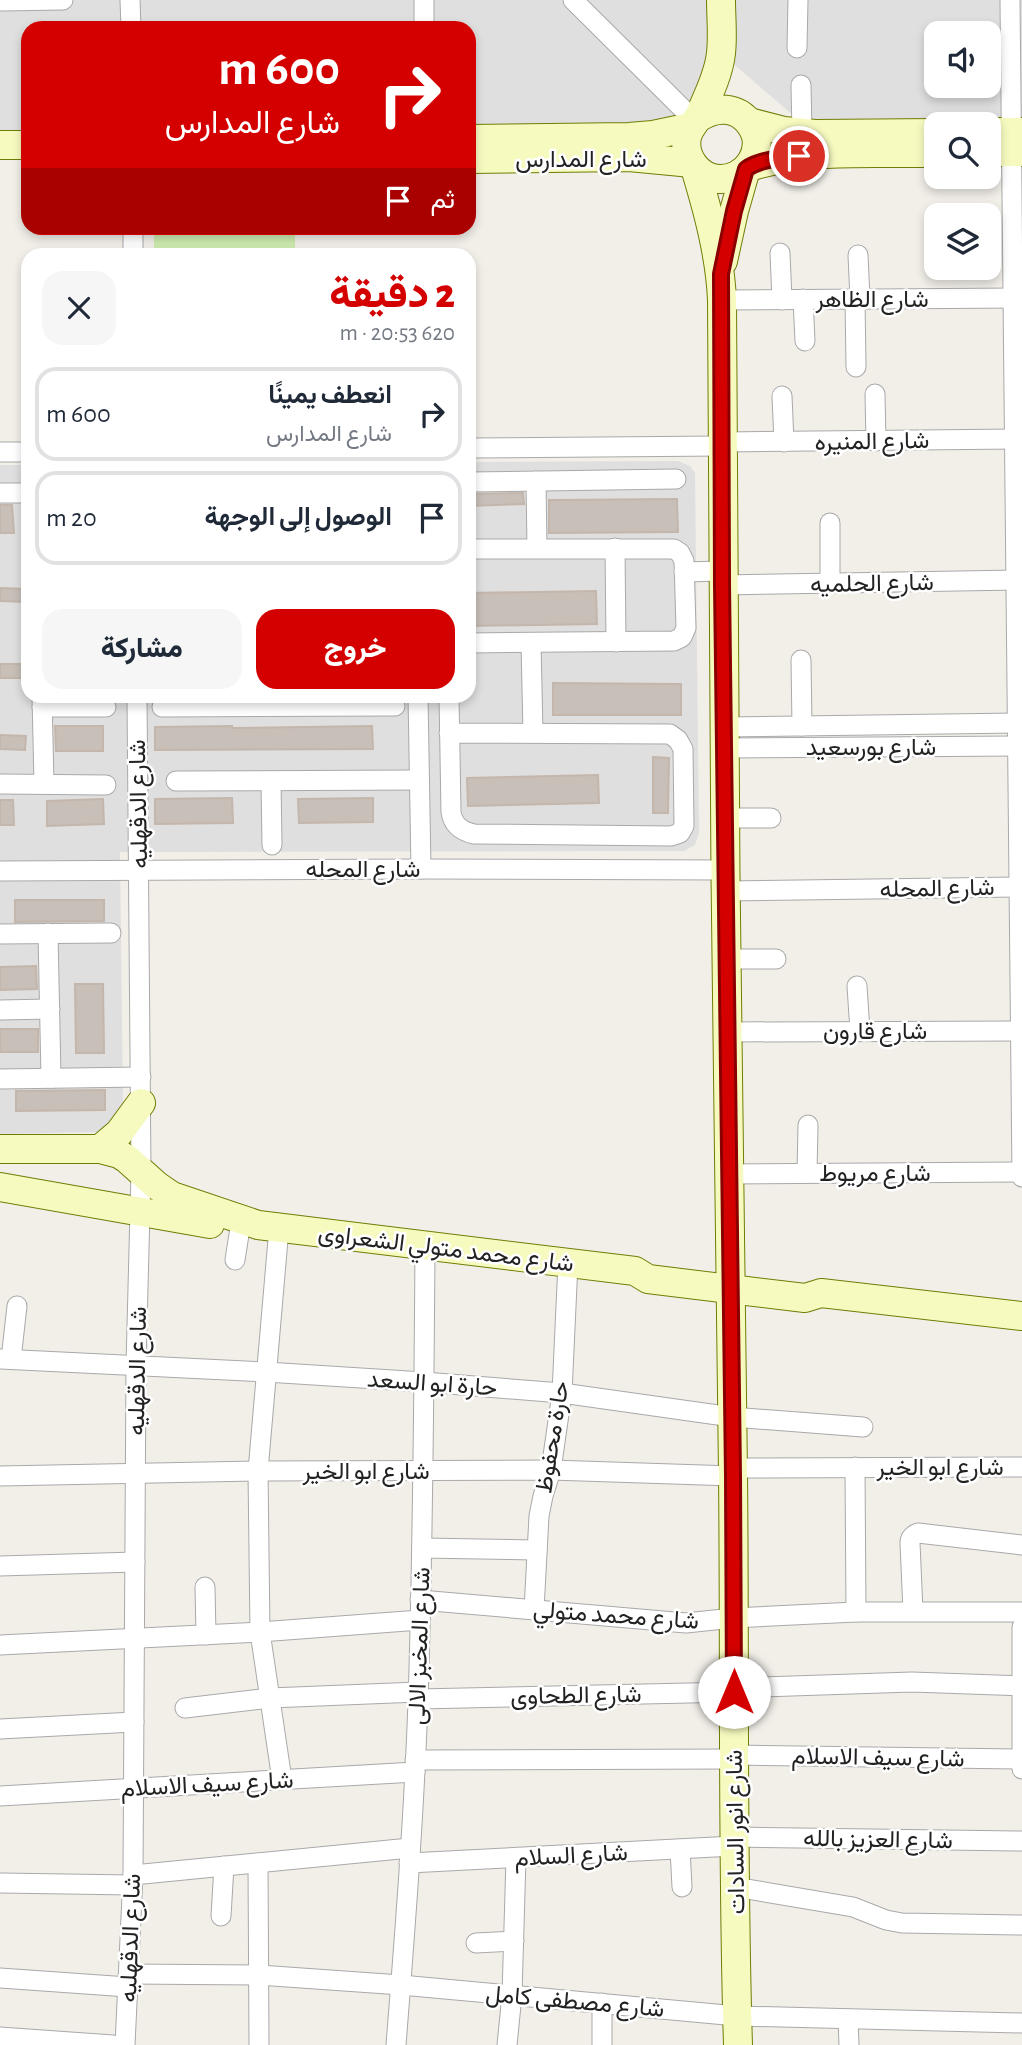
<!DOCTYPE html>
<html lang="ar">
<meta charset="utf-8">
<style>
body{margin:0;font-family:"Alegreya Sans",Vazirmatn,sans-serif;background:#f6f6f7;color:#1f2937;direction:rtl;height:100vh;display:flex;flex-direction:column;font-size:26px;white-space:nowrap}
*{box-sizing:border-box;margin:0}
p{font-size:23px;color:#747a83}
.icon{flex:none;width:38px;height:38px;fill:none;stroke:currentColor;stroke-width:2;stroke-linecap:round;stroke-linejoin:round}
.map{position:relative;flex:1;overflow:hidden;direction:ltr}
.panel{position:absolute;left:21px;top:248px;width:455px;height:455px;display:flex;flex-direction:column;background:#fff;border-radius:21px;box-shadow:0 4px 10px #0003;direction:rtl}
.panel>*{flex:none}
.hud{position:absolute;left:21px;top:21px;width:455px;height:214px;border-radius:21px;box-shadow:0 4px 10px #0003;direction:rtl;background:#d40000;color:#fff;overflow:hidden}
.controls{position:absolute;left:924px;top:21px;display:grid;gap:14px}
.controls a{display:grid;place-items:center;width:77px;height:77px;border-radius:14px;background:#fff;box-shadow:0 4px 10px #0003;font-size:35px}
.pin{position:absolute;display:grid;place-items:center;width:60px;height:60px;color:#fff;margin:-30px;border:4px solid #fff;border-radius:50%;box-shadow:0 2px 7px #0007}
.me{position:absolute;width:77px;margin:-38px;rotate:0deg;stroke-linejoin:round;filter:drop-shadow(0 0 5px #0008)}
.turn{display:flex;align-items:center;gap:24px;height:147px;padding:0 21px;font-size:32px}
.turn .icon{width:91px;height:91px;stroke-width:2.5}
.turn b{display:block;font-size:49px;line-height:60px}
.then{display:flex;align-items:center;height:66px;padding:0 21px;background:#0003;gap:14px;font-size:26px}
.round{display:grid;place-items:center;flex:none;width:74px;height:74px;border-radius:21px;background:#f6f6f7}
.head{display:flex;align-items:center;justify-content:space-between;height:119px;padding:0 21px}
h1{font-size:42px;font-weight:800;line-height:52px;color:#d40000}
.button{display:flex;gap:14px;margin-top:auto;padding:14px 21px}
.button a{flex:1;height:80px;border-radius:21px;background:#d40000;color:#fff;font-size:28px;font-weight:800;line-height:80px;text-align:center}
.button a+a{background:#f6f6f7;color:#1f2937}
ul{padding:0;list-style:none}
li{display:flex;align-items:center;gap:21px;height:94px;margin:0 14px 10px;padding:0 7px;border:4px solid #e0e1e3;border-radius:21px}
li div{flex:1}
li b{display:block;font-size:26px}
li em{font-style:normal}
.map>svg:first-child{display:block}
.residential{fill:#e0dfdf;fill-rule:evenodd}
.grass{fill:#cdebb0}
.building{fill:#c7bfb8;stroke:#c4b6ab;stroke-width:2}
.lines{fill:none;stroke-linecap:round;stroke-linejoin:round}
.street-casing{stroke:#a9a9a9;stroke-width:21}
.secondary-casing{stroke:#707d05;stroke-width:30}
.street{stroke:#fff;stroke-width:19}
.secondary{stroke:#f7fabf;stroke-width:28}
.route-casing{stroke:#8a0000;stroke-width:18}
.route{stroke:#d40000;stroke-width:12}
.labels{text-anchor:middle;stroke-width:5;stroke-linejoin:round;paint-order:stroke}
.street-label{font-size:24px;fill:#222;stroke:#fff}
</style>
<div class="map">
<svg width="1022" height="2045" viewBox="0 0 1022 2045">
<rect width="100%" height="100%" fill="#f2efe9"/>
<g class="residential">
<path d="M0,0H720L698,118L469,139V28H28V145H0Z"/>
<path d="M722,0H1022V132L989,124H936L815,134L722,54ZM936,33H989V86H936Z"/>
<path d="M678,461L690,466L695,473L699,832L695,845L684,851L120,852L123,1106L103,1132L0,1134V465H28V696H469V462Z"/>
</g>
<rect class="grass" x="154" y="228" width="141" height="27"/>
<g class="building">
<path d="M523,493L524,504L469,506V494Z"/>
<path d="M677,499L678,532L549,533V500Z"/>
<path d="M0,505H12L14,533H0Z"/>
<path d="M0,588L26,589V602L0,601Z"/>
<path d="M596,591L597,624L469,626V593Z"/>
<rect x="0" y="664" width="26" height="14"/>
<path d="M553,683L681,684V715H553Z"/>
<path d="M55,726H103V751H56Z"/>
<path d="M232,726V728L372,726L373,749L155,750V727Z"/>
<path d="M0,735L26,736L25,750L0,749Z"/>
<path d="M653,757L669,758L668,813H653Z"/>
<path d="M598,775L599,803L468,806L467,778Z"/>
<path d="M232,798L233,823L155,824V799Z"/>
<path d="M373,798V822L299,823L298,799Z"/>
<path d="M103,799L104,824L47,826V801Z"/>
<path d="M0,800H13L14,825H0Z"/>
<path d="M15,900H104V921L15,922Z"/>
<path d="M36,966L37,989L0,990V967Z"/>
<path d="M75,984H103L104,1053H76Z"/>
<rect x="0" y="1029" width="38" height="23"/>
<path d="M105,1090V1110L16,1111V1091Z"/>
</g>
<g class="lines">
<g class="street-casing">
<g id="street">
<path d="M130,0L131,28"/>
<path d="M424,0V28"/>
<path d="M573,0L695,121"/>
<path d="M1010,0L1022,1177"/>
<path d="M0,1L63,0"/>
<path d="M797,48L798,0"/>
<path d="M801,85L802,133"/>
<path d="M133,228V256"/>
<path d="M780,253L782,300"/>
<path d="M858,255L860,299"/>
<path d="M803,299L805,341"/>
<path d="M855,299L856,367"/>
<path d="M722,300L1022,298"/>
<path d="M875,394L876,441"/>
<path d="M782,396L784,442"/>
<path d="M722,442L1022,439"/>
<path d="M469,448L722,446"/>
<path d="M0,452H28"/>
<path d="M536,481L537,548"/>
<path d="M469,482L676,479"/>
<path d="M0,493H28"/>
<path d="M830,523V583"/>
<path d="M615,548L616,642"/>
<path d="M469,549H674L680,553L684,561L686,628L682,637L674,641L469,643"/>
<path d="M684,572L722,571"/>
<path d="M722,585L1022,580"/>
<path d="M531,643L533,733"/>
<path d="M801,660L802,726"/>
<path d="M42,696L44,784"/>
<path d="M418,696L421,869"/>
<path d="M449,696L451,812C453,825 461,831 474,834L671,836L680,833L684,826L683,749L678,740L670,734L449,733"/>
<path d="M42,707H106"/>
<path d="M162,707L395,706"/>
<path d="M724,727L1017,723"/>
<path d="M724,748L1017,746"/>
<path d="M176,781L419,780"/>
<path d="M271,781L272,845"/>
<path d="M0,784L106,785"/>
<path d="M725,818H771"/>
<path d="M0,871L421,869L726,870"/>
<path d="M726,891L1022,887"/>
<path d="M48,933L51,1078"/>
<path d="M0,934L111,933"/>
<path d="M727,959H776"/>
<path d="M857,986L860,1031"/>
<path d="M0,1010L50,1009"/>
<path d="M727,1032L1022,1031"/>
<path d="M0,1079L141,1077"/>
<path d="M807,1173L808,1125"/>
<path d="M728,1174L1022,1172"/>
<path d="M279,1228L258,1471L260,1632L282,1780"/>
<path d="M235,1260L240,1228"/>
<path d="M0,1359L266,1372L424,1382L562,1393L732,1417L863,1427"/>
<path d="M11,1359L17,1306"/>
<path d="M855,1467L856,1612"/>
<path d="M733,1468L1022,1467"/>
<path d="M0,1476L258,1471L551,1470L733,1476"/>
<path d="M422,1548L537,1550"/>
<path d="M0,1566L135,1562"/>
<path d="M205,1587L206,1635"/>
<path d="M420,1600L686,1623L733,1618L856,1612H1022"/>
<path d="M534,1610L539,1516L543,1496L551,1470L562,1393L568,1263"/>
<path d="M913,1611L910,1543C910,1537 913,1535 918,1533L1022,1545"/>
<path d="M1022,1627V1769"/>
<path d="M0,1645L260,1632L420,1620"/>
<path d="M733,1688L912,1682L1022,1686"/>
<path d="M418,1699L734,1692"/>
<path d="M185,1708L270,1698L418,1692"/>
<path d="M0,1729L134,1722"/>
<path d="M734,1755L1022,1759"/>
<path d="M415,1760L734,1759"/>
<path d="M0,1796L415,1772"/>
<path d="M734,1837L1022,1841"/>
<path d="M680,1849L682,1887"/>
<path d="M258,1863L259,2045"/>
<path d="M409,1863L734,1846"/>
<path d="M133,1875L410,1848"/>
<path d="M0,1883L132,1885"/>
<path d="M735,1887L853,1907L886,1920L902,1923L1022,1925"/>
<path d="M221,1916L224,1866"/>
<path d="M476,1943L514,1941"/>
<path d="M129,1974L259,1975L401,1985L737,2016L1022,2023"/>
<path d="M0,1978L128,1987"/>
<path d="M602,2003V2045"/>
<path d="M848,2019L849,2045"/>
<path d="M0,2037L113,2045"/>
<path d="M125,2045L133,1875L136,1365L141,1172L137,696"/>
<path d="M396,2045C405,1931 414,1816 418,1701C423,1549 424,1398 425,1246"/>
<path d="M507,2045L512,1995L516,1858"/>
</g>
</g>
<g class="secondary-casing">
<g id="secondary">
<path d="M698,118C716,106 737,106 750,124C768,148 747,181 718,179C698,177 683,157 687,137C689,128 696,122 700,114C708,96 719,73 721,53C723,36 721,17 721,0"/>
<path d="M749,122L784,131L815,134L936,133"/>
<path d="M989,132H1022"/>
<path d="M469,139L629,137L653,135L691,127"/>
<path d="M0,145H28"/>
<path d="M989,152H1022"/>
<path d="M469,159L629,157L692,163"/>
<path d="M749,167C808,148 874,154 936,153"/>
<path d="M695,168C708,211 720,255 722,300C722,692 728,1083 733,1475C735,1665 732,1855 738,2045"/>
<path d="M723,261L734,211L746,169"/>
<path d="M0,1149H100L119,1154L127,1159L156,1185L172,1196L258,1225L635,1271L648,1279L730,1289L805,1298L821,1293L1022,1316"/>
<path d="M100,1149L119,1133L141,1103"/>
<path d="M0,1187L210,1224"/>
</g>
</g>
<use href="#street" class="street"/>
<use href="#secondary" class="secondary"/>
</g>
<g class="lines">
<g class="route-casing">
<path id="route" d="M734,1692L733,1476L722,584L721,274L734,211L746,169C760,159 782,158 799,156"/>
</g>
<use href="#route" class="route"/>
</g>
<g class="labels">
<g class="street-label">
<text x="581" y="167">شارع المدارس</text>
<text x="872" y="307">شارع الظاهر</text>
<text transform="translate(872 441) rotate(-1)" y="8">شارع المنيره</text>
<text transform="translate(872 583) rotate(-1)" y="8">شارع الحلميه</text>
<text x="871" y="755">شارع بورسعيد</text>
<text transform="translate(138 804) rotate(-91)" y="8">شارع الدقهليه</text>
<text x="363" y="877">شارع المحله</text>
<text transform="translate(937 888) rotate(-1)" y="8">شارع المحله</text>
<text x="875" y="1039">شارع قارون</text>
<text x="875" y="1181">شارع مريوط</text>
<text transform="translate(446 1248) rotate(7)" y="8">شارع محمد متولي الشعراوى</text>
<text transform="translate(137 1371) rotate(-89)" y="8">شارع الدقهليه</text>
<text transform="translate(432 1383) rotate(4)" y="8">حارة ابو السعد</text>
<text transform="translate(552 1437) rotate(-81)" y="8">حارة محفوظ</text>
<text x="940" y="1475">شارع ابو الخير</text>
<text x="366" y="1479">شارع ابو الخير</text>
<text transform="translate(616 1615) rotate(4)" y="8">شارع محمد متولي</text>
<text transform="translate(419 1646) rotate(-88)" y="8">شارع المخبز الالى</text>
<text transform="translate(576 1695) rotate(-1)" y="8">شارع الطحاوى</text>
<text transform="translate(878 1757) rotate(1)" y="8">شارع سيف الاسلام</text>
<text transform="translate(207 1784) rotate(-3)" y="8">شارع سيف الاسلام</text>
<text transform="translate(735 1832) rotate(-91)" y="8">شارع انور السادات</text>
<text transform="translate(878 1839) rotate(1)" y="8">شارع العزيز بالله</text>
<text transform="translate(571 1855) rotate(-3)" y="8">شارع السلام</text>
<text transform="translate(130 1938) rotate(-88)" y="8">شارع الدقهليه</text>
<text transform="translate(575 2001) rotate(5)" y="8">شارع مصطفى كامل</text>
</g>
</g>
</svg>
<div class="controls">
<a><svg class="icon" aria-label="sound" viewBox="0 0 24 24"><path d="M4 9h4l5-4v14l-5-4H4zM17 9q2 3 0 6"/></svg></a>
<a><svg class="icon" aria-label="search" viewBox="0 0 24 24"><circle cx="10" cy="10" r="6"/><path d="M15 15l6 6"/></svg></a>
<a><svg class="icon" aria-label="layers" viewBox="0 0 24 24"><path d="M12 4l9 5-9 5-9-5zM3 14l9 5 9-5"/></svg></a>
</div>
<div class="pin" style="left:799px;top:156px;background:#d93025"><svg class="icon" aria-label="arrive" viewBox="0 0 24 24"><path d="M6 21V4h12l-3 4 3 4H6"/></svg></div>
<svg class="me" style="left:734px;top:1692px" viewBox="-20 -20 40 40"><circle r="19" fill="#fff"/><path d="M0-13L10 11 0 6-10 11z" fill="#d40000"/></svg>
<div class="hud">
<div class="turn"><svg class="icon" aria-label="right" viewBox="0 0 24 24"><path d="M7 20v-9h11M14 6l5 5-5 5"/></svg><div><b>600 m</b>شارع المدارس</div></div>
<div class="then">ثم<svg class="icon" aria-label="arrive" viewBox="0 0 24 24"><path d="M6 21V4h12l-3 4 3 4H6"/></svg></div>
</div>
<section class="panel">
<div class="head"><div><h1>2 دقيقة</h1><p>620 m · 20:53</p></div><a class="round"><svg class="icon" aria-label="close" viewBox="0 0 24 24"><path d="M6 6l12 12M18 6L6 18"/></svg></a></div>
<ul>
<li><svg class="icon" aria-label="right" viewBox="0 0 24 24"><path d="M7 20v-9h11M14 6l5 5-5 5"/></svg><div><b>انعطف يمينًا</b><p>شارع المدارس</p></div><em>600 m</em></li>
<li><svg class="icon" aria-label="arrive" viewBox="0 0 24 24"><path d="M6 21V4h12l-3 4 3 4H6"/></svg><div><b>الوصول إلى الوجهة</b></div><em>20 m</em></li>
</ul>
<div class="button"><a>خروج</a><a>مشاركة</a></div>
</section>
</div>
